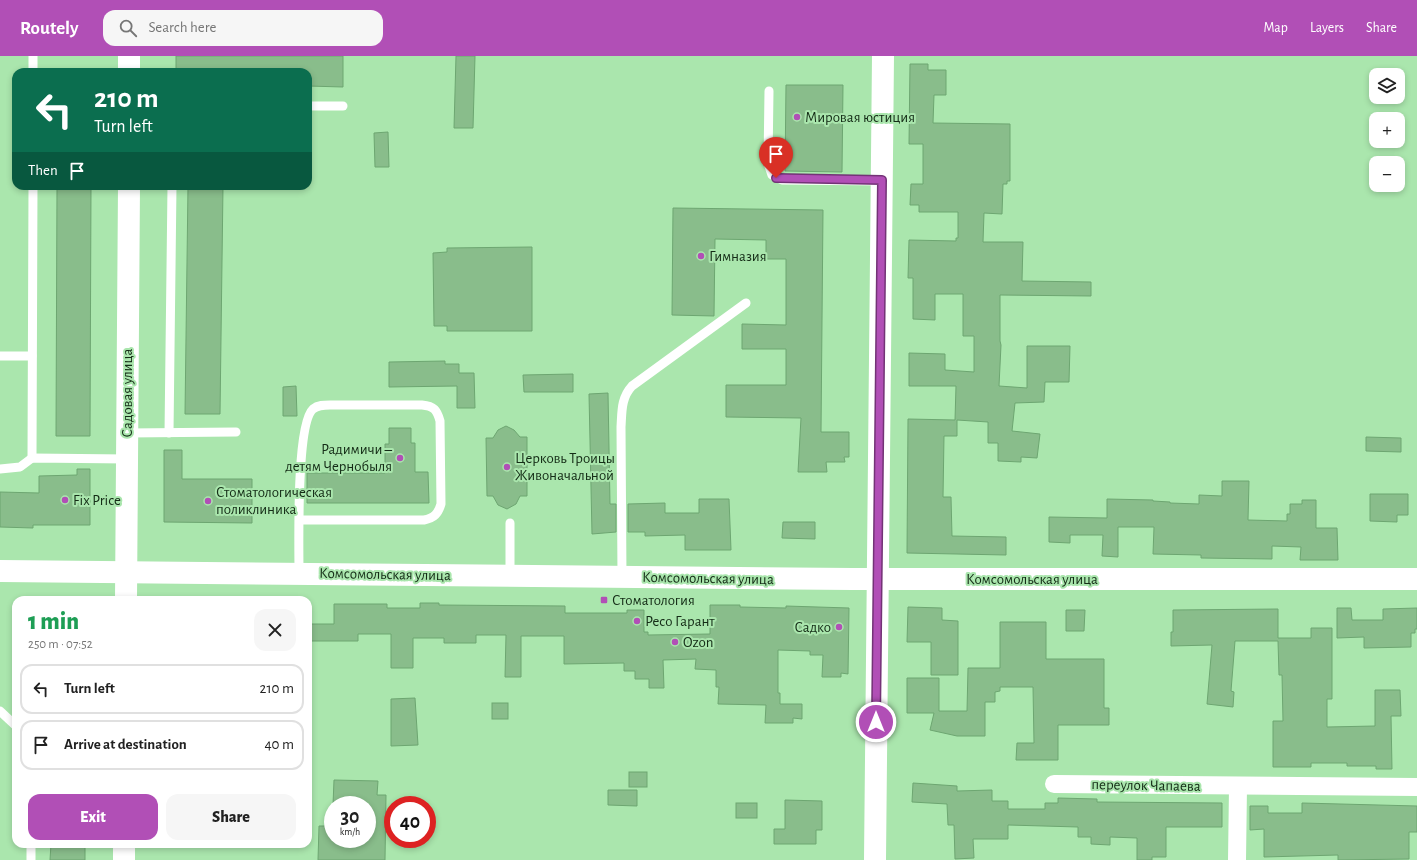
<!DOCTYPE html>
<meta charset="utf-8">
<style>
body{margin:0;font-family:"Alegreya Sans",sans-serif;background:#f6f6f6;color:#222;height:100vh;display:flex;flex-direction:column;font-size:15px;white-space:nowrap}
*{box-sizing:border-box;margin:0}
p{font-size:13px;color:#767676}
.icon{flex:none;width:22px;height:22px;fill:none;stroke:currentColor;stroke-width:2;stroke-linecap:round;stroke-linejoin:round}
.map{position:relative;flex:1;overflow:hidden}
.side{position:absolute;left:12px;top:540px;width:300px;height:252px;display:flex;flex-direction:column;background:#fff;border-radius:12px;box-shadow:0 2px 6px #0003}
.side>*{flex:none}
.banner{position:absolute;left:12px;top:12px;width:300px;height:122px;border-radius:12px;box-shadow:0 2px 6px #0003;background:#0b6e4f;color:#fff;overflow:hidden}
.fabs{position:absolute;left:1369px;top:12px;display:grid;gap:8px}
.fabs a{display:grid;place-items:center;width:36px;height:36px;border-radius:8px;background:#fff;box-shadow:0 2px 6px #0003;font-size:20px}
.speed{position:absolute;left:324px;top:740px;display:flex;gap:8px;font-size:20px;font-weight:700;text-align:center}
.speed>*{display:grid;place-content:center;width:52px;height:52px;border-radius:50%;background:#fff;box-shadow:0 2px 6px #0003;line-height:1}
.speed small{font-size:10px;font-weight:400}
.speed .limit{border:6px solid #d22;background:#fff;color:#111}
.pin{position:absolute;display:grid;place-items:center;width:34px;height:34px;color:#fff;margin:-41px -17px;border-radius:50% 50% 50% 0;rotate:-45deg;box-shadow:0 0 4px #0007}
.pin .icon{rotate:45deg}
.me{position:absolute;width:44px;margin:-22px;rotate:0deg;stroke-linejoin:round;filter:drop-shadow(0 0 3px #0008)}
.turn{display:flex;align-items:center;gap:14px;height:84px;padding:0 16px;font-size:18px}
.turn .icon{width:52px;height:52px;stroke-width:2.5}
.turn b{display:block;font-size:28px;line-height:34px}
.then{display:flex;align-items:center;height:38px;padding:0 16px;background:#0003;gap:8px;font-size:15px}
.round{display:grid;place-items:center;flex:none;width:42px;height:42px;border-radius:12px;background:#f6f6f6}
.head{display:flex;align-items:center;justify-content:space-between;height:68px;padding:0 16px}
h1{font-size:24px;font-weight:800;line-height:30px;color:#1e9e55}
.action{display:flex;gap:8px;margin-top:auto;padding:8px 16px}
.action a{flex:1;height:46px;border-radius:12px;background:#b14fb6;color:#fff;font-size:16px;font-weight:800;line-height:46px;text-align:center}
.action a+a{background:#f6f6f6;color:#222}
ul{padding:0;list-style:none}
li{display:flex;align-items:center;gap:12px;height:50px;margin:0 8px 6px;padding:0 8px;border:2px solid #e0e0e0;border-radius:12px}
li div{flex:1}
li b{display:block;font-size:15px}
li em{font-style:normal}
header{display:flex;align-items:center;gap:24px;box-sizing:border-box;height:56px;padding:0 20px;background:#b14fb6;color:#fff}
header strong{font-size:19px}
nav{display:flex;gap:22px;margin-inline-start:auto;font-size:14px}
.search{width:280px;height:36px;background:#f6f6f6;display:flex;align-items:center;gap:10px;box-sizing:border-box;padding:0 14px;border-radius:12px;color:#767676;font-size:15px}
.map>svg:first-child{display:block}
.building{fill:#89bd8b;stroke:#6da671}
.lines{fill:none;stroke-linecap:round;stroke-linejoin:round}
.service{stroke:#fff;stroke-width:9}
.minor{stroke:#fff;stroke-width:18}
.tertiary{stroke:#fff;stroke-width:22}
.route-casing{stroke:#733376;stroke-width:10}
.route{stroke:#b14fb6;stroke-width:7}
.poi-dot{fill:#b14fb6;stroke:#aae6ad;stroke-width:1.5}
.labels{text-anchor:middle;stroke-width:4;stroke-linejoin:round;paint-order:stroke}
.poi-label{font-size:15px;fill:#142c16;stroke:#aae6ad;text-anchor:start}
.street-label{font-size:15px;fill:#142c16;stroke:#aae6ad}
</style>
<header>
<strong>Routely</strong>
<div class="search"><svg class="icon" aria-label="search" viewBox="0 0 24 24"><circle cx="10" cy="10" r="6"/><path d="M15 15l6 6"/></svg>Search here</div>
<nav><a>Map</a><a>Layers</a><a>Share</a></nav>
</header>
<div class="map">
<svg width="1417" height="804" viewBox="0 0 1417 804">
<rect width="100%" height="100%" fill="#aae6ad"/>
<g class="building">
<path d="M176,0H343V31L308,30V16H176Z"/>
<path d="M456,0H475L473,72H454Z"/>
<path d="M910,8H928V14H946V39H934L933,67L1010,68V125H1007V128H1003L1002,158L984,157L983,186H1023L1022,225L1091,226V240L1000,239V285L1001,289L999,330L1027,332V290H1070L1069,326H1045L1044,346L1015,347L1012,375L1040,378L1037,402L1021,401V406L998,405V387H988V366L957,364V380H944L943,441H951L952,480L1006,481V499L907,497L908,363L955,364L956,330H909V297L945,298V314L974,316V280H963V238H935V264L913,263V222H908L909,184L956,185V182H958V156H919V149H910L911,128H923V88H909Z"/>
<path d="M786,29H843L842,116L785,115Z"/>
<path d="M388,76L389,111H375L374,77Z"/>
<path d="M57,130H91L90,380H56Z"/>
<path d="M188,130H223L220,358H185Z"/>
<path d="M673,152L823,154L821,376H849V401H844L845,406H826L827,416H798L801,362L726,361V329H786V293H742V268L786,269V203H766V184L715,183L714,260L672,259Z"/>
<path d="M532,191V275H447V270H434L433,197L447,196V192Z"/>
<path d="M445,305V308H459V317H474L475,352H457V330L389,331V306Z"/>
<path d="M573,318V336H524L523,319Z"/>
<path d="M296,330L297,360H283V331Z"/>
<path d="M608,337L610,448H616V476L592,478L589,338Z"/>
<path d="M506,370L514,374L520,381H527V440H520L516,448L507,453L498,449L493,440H487L486,382H493L498,374Z"/>
<path d="M389,372H411V387H415V416H428L429,447H307V417H385V388H389Z"/>
<path d="M1366,381L1401,382V396L1366,395Z"/>
<path d="M164,394H182V423H252V467L164,466Z"/>
<path d="M77,413H90V469H33V472L0,471V436L39,437V420L77,419Z"/>
<path d="M1222,425H1249L1248,464L1287,465V458H1290V448H1302V444H1316V472H1337L1338,504H1300L1301,491L1272,490V503L1201,502V499L1153,498L1154,471H1118V501L1102,500L1103,479H1070V487L1049,486V461L1107,462V443L1153,444V445L1170,446V447L1199,448V439L1222,440Z"/>
<path d="M1370,438H1408V459H1397V466L1370,465Z"/>
<path d="M699,443H729L731,494H685V479L645,480V476H628V448L665,447V457H699Z"/>
<path d="M783,466H815V483L782,482Z"/>
<path d="M420,547H439V549L565,550V557H627V554H644V576H648V579L710,578V549H740V551L786,552V550L849,552L848,618L841,617V621H822L823,599H810V595L778,594V637H780V648H802V663L793,662V667H765L766,649L718,648L719,631H716V614L695,613L696,603L663,604L664,632H649V623H635V615H624V607L564,608V580H521V621H505L506,579H476V587H444V582H413V612H391V578H358V585H308V568H334V548H387V552H420Z"/>
<path d="M908,551L942,552V564L958,565V619H931V586H907Z"/>
<path d="M1337,552H1351L1352,564H1383V553L1417,552V573H1415V577H1411V591L1364,592V581L1337,582Z"/>
<path d="M1278,553V582H1311V572H1332V643H1327V671L1375,670V634H1400L1401,660H1391L1392,713H1376V710H1347V707H1311V711H1273V665H1283L1282,619H1279L1278,585H1235L1231,635L1234,636L1233,651L1207,648L1212,589L1171,590V576H1173V554Z"/>
<path d="M1066,554H1085L1084,575H1066Z"/>
<path d="M1000,566H1046V603H1104V652H1109V669H1058V704H1016L1017,687H1034L1033,631H1000V635L995,636V646H985V680H957L930,674L934,657H907V622H939V655H967L968,612H1000Z"/>
<path d="M415,642L418,689L391,690V643Z"/>
<rect x="492" y="647" width="16" height="16"/>
<rect x="629" y="716" width="18" height="15"/>
<path d="M334,724L378,725L377,739H386L385,804H318L319,770H333V783H367V749H333Z"/>
<path d="M913,727L957,730V735L992,734V745H1008V753H1045V747H1058V742L1097,743V746L1222,747V771H1166V801H1152V804H1137V782L1110,781V789L1091,788V781H1078V771L1008,769V783H973L974,802L955,803L954,769H948L947,748L912,746Z"/>
<path d="M608,734H637V750L608,749Z"/>
<path d="M785,744L822,745V774H816V788H774V773H785Z"/>
<rect x="736" y="747" width="21" height="15"/>
<path d="M1302,747L1417,750V776H1409V803L1338,804V799L1264,801V773L1250,774V750H1268V757H1302Z"/>
<path d="M51,788H85V804H50Z"/>
</g>
<g class="lines">
<g class="service">
<path d="M33,16V0"/>
<path d="M769,35L768,107L772,119L782,124L882,125"/>
<path d="M308,50H343"/>
<path d="M0,300H32"/>
<path d="M127,377L236,376"/>
<path d="M169,377L172,130"/>
<path d="M32,402L33,130"/>
<path d="M0,413L20,411L32,402L127,403"/>
<path d="M510,467V519"/>
<path d="M299,517C299,490 296,368 313,353C318,349 324,349 330,349H422C434,350 437,354 440,365L441,448C438,458 434,462 424,464H299"/>
<path d="M622,521L621,371C622,355 621,342 632,330L746,247"/>
<path d="M0,655L16,670"/>
<path d="M31,804V788"/>
</g>
<g class="minor">
<path d="M1054,728L1417,731"/>
<path d="M1237,804L1238,731"/>
</g>
<g class="tertiary">
<path d="M129,16V0"/>
<path d="M0,515L853,523H1417"/>
<path d="M126,544L129,130"/>
<path d="M124,804V788"/>
<path d="M875,804L883,0"/>
</g>
</g>
<g class="lines">
<g class="route-casing">
<path id="route" d="M776,122L882,124L876,666"/>
</g>
<use href="#route" class="route"/>
</g>
<g class="poi-dot">
<circle cx="797" cy="61" r="4"/>
<circle cx="701" cy="200" r="4"/>
<circle cx="400" cy="402" r="4"/>
<circle cx="507" cy="411" r="4"/>
<circle cx="65" cy="444" r="4"/>
<circle cx="208" cy="445" r="4"/>
<rect x="600" y="540" width="8" height="8" rx="2"/>
<circle cx="637" cy="565" r="4"/>
<circle cx="839" cy="571" r="4"/>
<circle cx="675" cy="586" r="4"/>
</g>
<g class="labels">
<g class="poi-label">
<text x="805" y="66">Мировая юстиция</text>
<text x="709" y="205">Гимназия</text>
<text x="392" y="398" text-anchor="end">Радимичи –<tspan x="392" dy="17">детям Чернобыля</tspan></text>
<text x="515" y="407">Церковь Троицы<tspan x="515" dy="17">Живоначальной</tspan></text>
<text x="216" y="441">Стоматологическая<tspan x="216" dy="17">поликлиника</tspan></text>
<text x="73" y="449">Fix Price</text>
<text x="612" y="549">Стоматология</text>
<text x="645" y="570">Ресо Гарант</text>
<text x="831" y="576" text-anchor="end">Садко</text>
<text x="683" y="591">Ozon</text>
</g>
<g class="street-label">
<text transform="translate(127 337) rotate(-90)" y="5">Садовая улица</text>
<text transform="translate(385 518) rotate(1)" y="5">Комсомольская улица</text>
<text transform="translate(708 522) rotate(1)" y="5">Комсомольская улица</text>
<text x="1032" y="528">Комсомольская улица</text>
<text transform="translate(1146 729) rotate(1)" y="5">переулок Чапаева</text>
</g>
</g>
</svg>
<div class="fabs">
<a><svg class="icon" aria-label="layers" viewBox="0 0 24 24"><path d="M12 4l9 5-9 5-9-5zM3 14l9 5 9-5"/></svg></a>
<a>+</a>
<a>−</a>
</div>
<div class="speed"><div>30<small>km/h</small></div><div class="limit">40</div></div>
<div class="pin" style="left:776px;top:122px;background:#d93025"><svg class="icon" aria-label="arrive" viewBox="0 0 24 24"><path d="M6 21V4h12l-3 4 3 4H6"/></svg></div>
<svg class="me" style="left:876px;top:666px" viewBox="-20 -20 40 40"><circle r="17" fill="#b14fb6" stroke="#fff" stroke-width="3"/><path d="M0-11L8 9 0 5-8 9z" fill="#fff"/></svg>
<div class="banner">
<div class="turn"><svg class="icon" aria-label="left" viewBox="0 0 24 24"><path d="M17 20v-9H6M10 6l-5 5 5 5"/></svg><div><b>210 m</b>Turn left</div></div>
<div class="then">Then<svg class="icon" aria-label="arrive" viewBox="0 0 24 24"><path d="M6 21V4h12l-3 4 3 4H6"/></svg></div>
</div>
<section class="side">
<div class="head"><div><h1>1 min</h1><p>250 m · 07:52</p></div><a class="round"><svg class="icon" aria-label="close" viewBox="0 0 24 24"><path d="M6 6l12 12M18 6L6 18"/></svg></a></div>
<ul>
<li><svg class="icon" aria-label="left" viewBox="0 0 24 24"><path d="M17 20v-9H6M10 6l-5 5 5 5"/></svg><div><b>Turn left</b></div><em>210 m</em></li>
<li><svg class="icon" aria-label="arrive" viewBox="0 0 24 24"><path d="M6 21V4h12l-3 4 3 4H6"/></svg><div><b>Arrive at destination</b></div><em>40 m</em></li>
</ul>
<div class="action"><a>Exit</a><a>Share</a></div>
</section>
</div>
